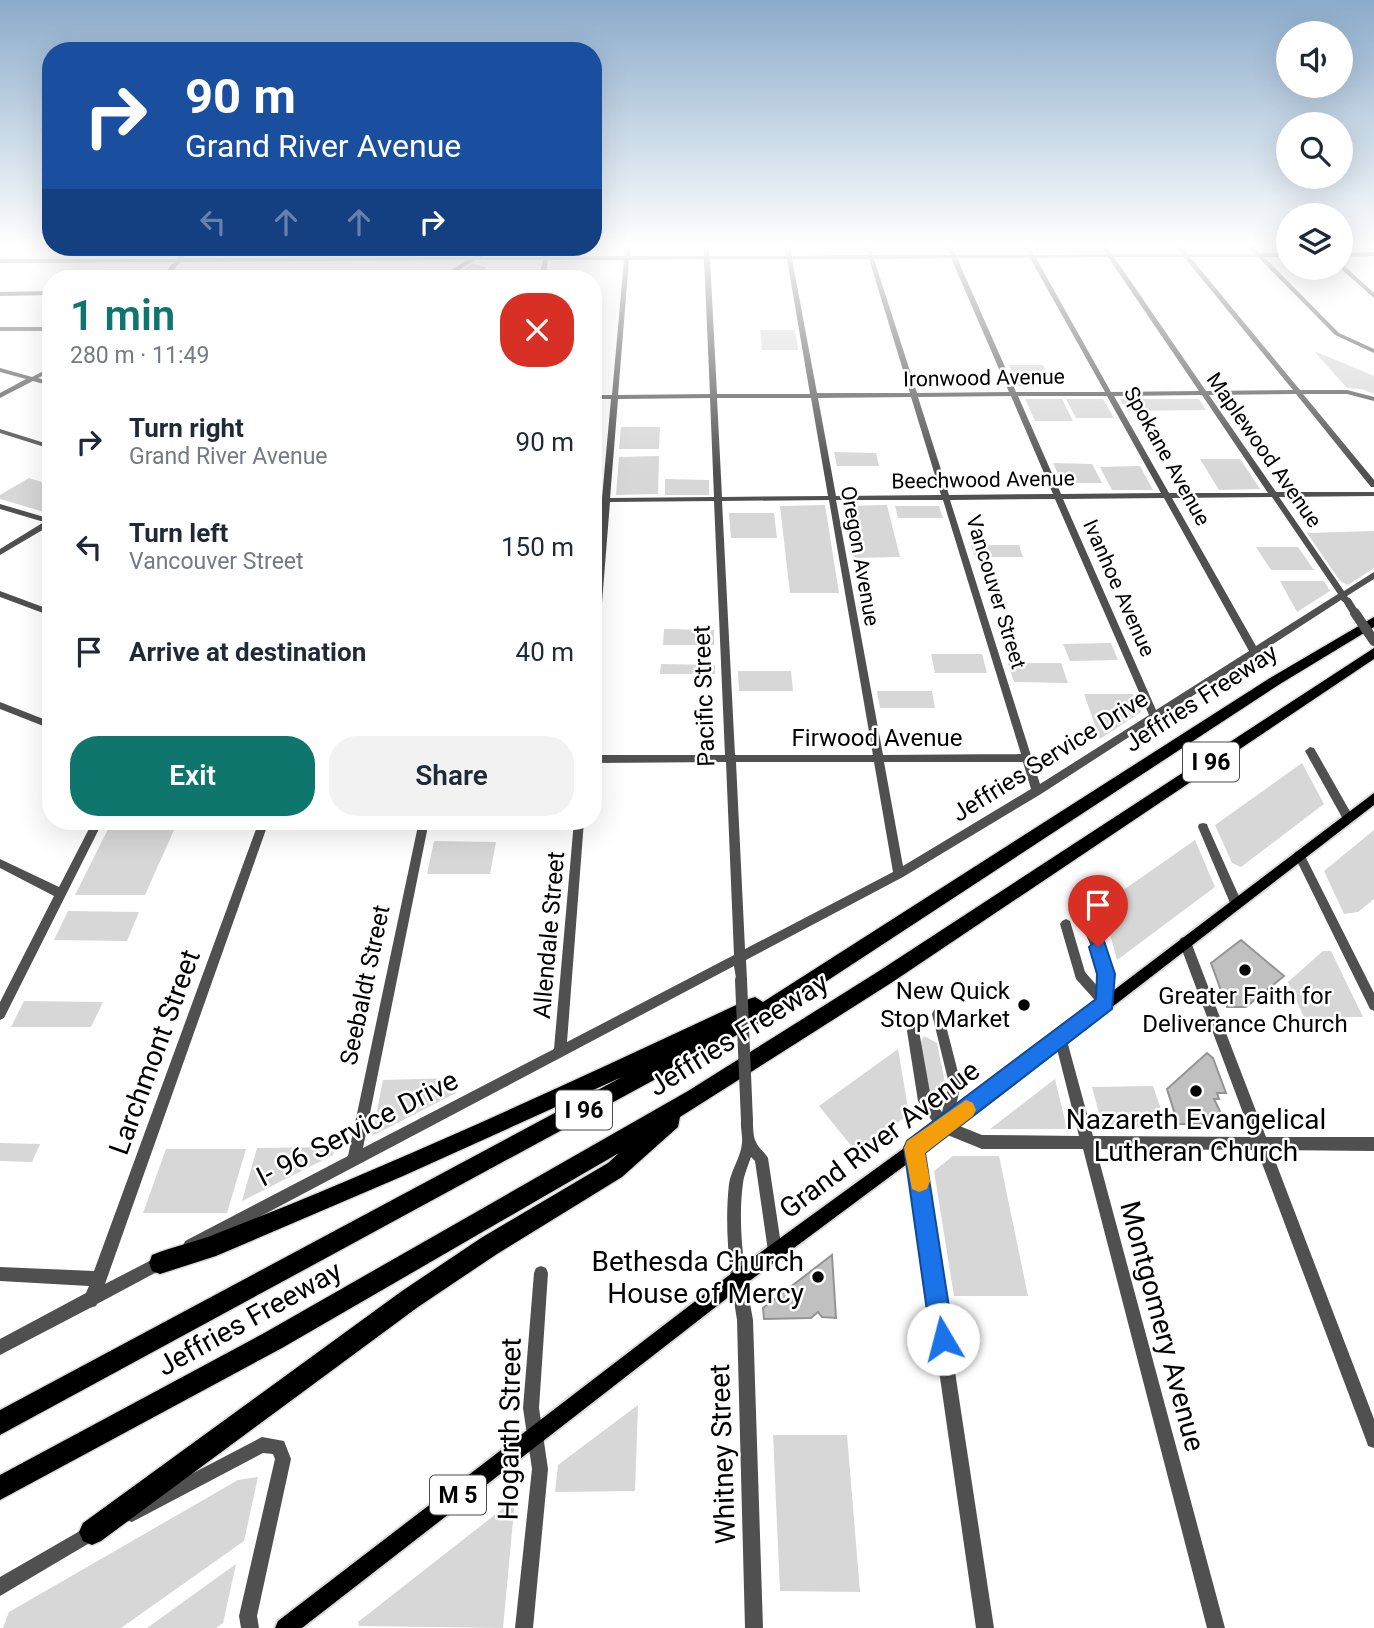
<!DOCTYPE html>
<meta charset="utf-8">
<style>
body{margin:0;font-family:Roboto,sans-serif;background:#f2f2f3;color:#1f2937;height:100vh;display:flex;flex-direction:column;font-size:26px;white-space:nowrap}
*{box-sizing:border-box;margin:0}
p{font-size:23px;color:#747a83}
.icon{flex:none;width:38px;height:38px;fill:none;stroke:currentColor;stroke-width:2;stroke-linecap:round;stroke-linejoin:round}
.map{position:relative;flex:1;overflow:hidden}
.drawer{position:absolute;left:42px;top:270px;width:560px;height:560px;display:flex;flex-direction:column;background:#fff;border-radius:28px;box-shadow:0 7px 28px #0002}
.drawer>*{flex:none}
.guide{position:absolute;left:42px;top:42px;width:560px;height:214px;border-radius:28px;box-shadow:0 7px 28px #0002;background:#1a4fa0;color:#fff;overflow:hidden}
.controls{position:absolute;left:1276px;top:21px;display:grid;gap:14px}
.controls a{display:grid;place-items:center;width:77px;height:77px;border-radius:50%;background:#fff;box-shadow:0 7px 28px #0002;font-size:35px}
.pin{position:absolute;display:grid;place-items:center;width:60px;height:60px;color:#fff;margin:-72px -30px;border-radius:50% 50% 50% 0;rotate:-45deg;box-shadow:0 0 7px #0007}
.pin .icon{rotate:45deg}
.me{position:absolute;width:77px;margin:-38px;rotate:352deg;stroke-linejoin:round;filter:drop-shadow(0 0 5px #0008)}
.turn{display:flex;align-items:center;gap:24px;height:147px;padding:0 28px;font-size:32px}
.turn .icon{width:91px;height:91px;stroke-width:2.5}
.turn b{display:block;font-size:49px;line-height:60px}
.lanes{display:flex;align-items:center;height:66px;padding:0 28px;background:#0003;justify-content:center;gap:35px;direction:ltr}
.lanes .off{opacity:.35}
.round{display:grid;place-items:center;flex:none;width:74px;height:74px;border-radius:28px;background:#f2f2f3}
.headline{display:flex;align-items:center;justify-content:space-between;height:119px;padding:0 28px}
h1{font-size:42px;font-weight:600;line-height:52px;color:#0f766e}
.cta{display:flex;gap:14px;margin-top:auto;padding:14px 28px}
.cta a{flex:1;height:80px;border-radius:28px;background:#0f766e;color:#fff;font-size:28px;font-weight:600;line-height:80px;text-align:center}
.cta a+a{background:#f2f2f3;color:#1f2937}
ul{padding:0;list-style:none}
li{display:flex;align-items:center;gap:21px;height:105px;padding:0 28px}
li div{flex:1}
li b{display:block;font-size:26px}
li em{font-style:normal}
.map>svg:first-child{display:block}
.green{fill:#d7d7d7}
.building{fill:#c0c0c0;stroke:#949494;stroke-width:2}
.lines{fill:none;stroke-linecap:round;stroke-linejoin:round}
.major-casing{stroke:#dbdbdb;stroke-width:4}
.highway-casing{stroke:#dbdbdb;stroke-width:3}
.minor{fill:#505050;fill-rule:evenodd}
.major{fill:#000;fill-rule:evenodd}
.highway{fill:#000;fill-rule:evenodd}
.minor-bridge-far2{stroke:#505050;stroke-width:8}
.minor-bridge-far1{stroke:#505050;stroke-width:10}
.minor-bridge{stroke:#505050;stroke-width:12}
.route{fill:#1a73e8;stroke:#114b97;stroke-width:2}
.slow{fill:#f59e0b}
.poi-dot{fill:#000;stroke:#fff;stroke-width:2.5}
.labels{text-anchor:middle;stroke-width:5;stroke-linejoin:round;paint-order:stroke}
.far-street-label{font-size:21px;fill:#000;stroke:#fff}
.shield{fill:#fff;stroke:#4c4c4c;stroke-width:2}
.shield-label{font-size:23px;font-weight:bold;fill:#000}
.street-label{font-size:24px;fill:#000;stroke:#fff}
.poi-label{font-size:24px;fill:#000;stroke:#fff;text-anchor:end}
.near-street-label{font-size:28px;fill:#000;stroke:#fff}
.near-poi-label{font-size:28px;fill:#000;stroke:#fff}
</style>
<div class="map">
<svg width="1374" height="1628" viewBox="0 0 1374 1628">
<rect width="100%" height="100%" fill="#fff"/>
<g class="green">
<path d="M1032,244H1098L1105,253L1038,254Z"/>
<path d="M80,247H173L165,257L70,258Z"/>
<path d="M760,330H795L798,350H762Z"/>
<path d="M1314,351L1374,376V394L1362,389L1347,388Z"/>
<path d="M1009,365H1043L1054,386H1018Z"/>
<path d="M1025,399H1062L1073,421H1035Z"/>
<path d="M1066,399H1103L1114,418H1076Z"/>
<path d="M1120,399H1199L1206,410L1127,411Z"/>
<path d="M621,427H660L659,449H619Z"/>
<path d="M834,452L876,453L879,466H837Z"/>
<path d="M659,456L658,494L616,495L619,457Z"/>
<path d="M1200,459H1240L1260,489L1219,490Z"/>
<path d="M1053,463L1092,464L1102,483H1062Z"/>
<path d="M1140,466L1153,490H1112L1100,467Z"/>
<path d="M29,478L51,485V514L0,499V495Z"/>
<path d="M665,479L709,480V495H665Z"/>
<path d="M825,505L839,593H790L780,506Z"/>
<path d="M887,505L900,557L854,558L843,506Z"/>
<path d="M895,506H939L943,518H898Z"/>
<path d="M729,513H774L777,538H731Z"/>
<path d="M1374,531V568L1348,585L1340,581L1307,533Z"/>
<path d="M971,545H1019L1023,557H975Z"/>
<path d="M1256,547H1298L1314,570H1271Z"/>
<path d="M1280,581H1324L1330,591L1297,612Z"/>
<path d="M664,629L714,630V645H663Z"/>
<path d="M1111,643L1118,660L1070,661L1063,644Z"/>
<path d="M931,654H982L987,673H935Z"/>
<path d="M1008,663H1061L1068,683L1014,682Z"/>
<path d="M661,664L715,665V674H660Z"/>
<path d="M738,671H791L793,691H739Z"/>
<path d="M877,691H932L935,708H880Z"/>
<path d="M1084,694H1133L1141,712L1100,739Z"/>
<path d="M1302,763L1324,804L1241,867L1232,863L1215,825Z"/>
<path d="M112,821H178L145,895H75Z"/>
<path d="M1374,830V899L1358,912L1344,914L1324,871Z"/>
<path d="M1195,840L1215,887L1117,960L1102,905Z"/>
<path d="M434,841L496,842L490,874H427Z"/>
<path d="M68,911L139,912L127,941L54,940Z"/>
<path d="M1323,951H1331L1363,1017H1304L1288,982Z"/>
<path d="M24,1001L103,1002L91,1027H11Z"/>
<path d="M924,1036L937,1043L945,1083L938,1092L930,1091L928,1087L920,1044Z"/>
<path d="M898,1049L909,1114L857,1153L819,1106Z"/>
<path d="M458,1078L456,1093L372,1136L383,1080Z"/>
<path d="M1055,1079L1067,1129H990Z"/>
<path d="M1153,1086L1167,1127L1103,1128L1092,1087Z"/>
<path d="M0,1143L40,1144L32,1162L0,1161Z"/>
<path d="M335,1147L333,1155L242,1201L257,1148Z"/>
<path d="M166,1149H246L227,1213H143Z"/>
<path d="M953,1156H999L1028,1296H954L934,1171Z"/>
<path d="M638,1405L635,1491L555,1492L558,1465Z"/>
<path d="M773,1435H847L860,1592L780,1591Z"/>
<path d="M258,1477L244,1541L121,1628H3L9,1612L238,1480Z"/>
<path d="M515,1499L503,1628L359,1626L358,1622Z"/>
<path d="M236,1564L223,1623L216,1628H147Z"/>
</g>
<g class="building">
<path d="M472,265L484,268L480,271L496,275V278L458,275Z"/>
<path d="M1241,940L1284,976L1246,1007H1227L1211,963Z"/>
<path d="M1207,1053L1213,1058L1226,1093H1217L1219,1099H1214L1228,1128H1219L1218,1124H1178L1167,1089Z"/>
<path d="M832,1255L836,1318L822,1317L818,1312L811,1318L764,1319L763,1308Z"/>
</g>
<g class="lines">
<g class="major-casing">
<path id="major" d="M1374,793V805L950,1132L744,1285L302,1628H275L278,1621L732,1273L940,1122Z"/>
</g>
<g class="highway-casing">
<g id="highway">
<path d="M1374,617V627L1280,684L781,1011L0,1435V1410L622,1077L403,1176L216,1256L160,1274L152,1271L149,1263L152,1255C174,1246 196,1242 218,1233C398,1163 574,1081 749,999L755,997L763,1002L1270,678Z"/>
<path d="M1374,648V659L891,983L680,1117L678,1127L622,1177L497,1254L418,1307L101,1541L92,1545L83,1541L79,1532L83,1523L402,1291L481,1238L608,1163L619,1153L282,1348L0,1500V1475L266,1332L688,1091L879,971Z"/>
</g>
</g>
<g class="minor">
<path d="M0,244H5L0,248Z"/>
<path d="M625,244H631L630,256H704L703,244H709V256H786L784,244H790L792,256L868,255L864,244H870L873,255H950L945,244H951L956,255H1028L1022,244H1028L1034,255L1106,254L1099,244H1105L1112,254H1181L1173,244H1179L1187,254H1254L1245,244H1251L1260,253H1288V257H1264L1339,333L1374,349V353L1335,335L1258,257H1190L1300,390H1347L1374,397V401L1347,394H1303L1374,480V487H1371L1296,394L1209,395L1276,492H1374V496L1279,497L1344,591L1374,572V579L1347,596L1350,600L1349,602H1343L1341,600L1041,794L903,877L746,960L747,980L745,984L741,985L737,984L734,966L195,1251L190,1253L185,1251L183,1246L185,1241L348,1156L419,821H429L363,1148L554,1049L574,821H584L567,1042L734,955L726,762L593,763V755H725L714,501L610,502L598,653L593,656V600L602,502H593V498H602L611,399H593V395H612L624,260H548L545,278H539L543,260H475L446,278H439L467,260L180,262L167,278H161L174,262L0,263V259H177L186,247H192L183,258L473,257L491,247H497L481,257H543L545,247H551L549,257L624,256ZM1108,257L1199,391L1111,392L1036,258ZM1114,257H1184L1293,390L1206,391ZM951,258L1009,392L917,393L874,259ZM957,258H1030L1105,392H1016ZM704,259L710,394L618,395L629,260ZM710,259H787L810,394H717ZM792,259H869L910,393H817ZM1202,395L1268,493H1169L1114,396ZM1011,396L1053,494L949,495L918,397ZM1018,396H1107L1161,493L1061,494ZM911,397L941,495L836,496L818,398ZM710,398L714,497L610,498L618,399ZM717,398H811L828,496L722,497ZM1272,497L1338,594L1256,646L1172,498ZM1164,498L1249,651L1156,710L1063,499ZM1055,499L1149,715L1040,784L950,500ZM829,500L873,755H735L722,501ZM836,500H943L1021,754L883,755ZM736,762H874L893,872L745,949ZM884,762H1023L1031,789L903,866Z"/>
<path d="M1374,252V256L1340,257V253Z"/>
<path d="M1340,262L1374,293V298L1340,268Z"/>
<path d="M51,291V295L0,296V292Z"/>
<rect x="0" y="327" width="51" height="4"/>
<path d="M51,367V372L38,378L51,382V386L33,381L0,398V393L26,379L0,372V368L32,377Z"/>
<path d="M0,429L51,445V449L0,433Z"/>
<path d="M0,504L51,519V525L0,555V549L44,522L0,509Z"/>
<path d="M0,591L51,610V616L0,597Z"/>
<path d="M0,702L51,722V729L0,709Z"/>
<path d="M1310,747L1314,748L1352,815L1353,818L1352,821H1344L1305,751Z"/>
<path d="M93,821H103L4,1018L0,1020V1002L54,896L0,868V859L59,887Z"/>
<path d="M259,821H269L105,1284L163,1254L168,1256L170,1261L168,1266L97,1304L96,1306L90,1308L0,1355V1339L86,1293L89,1286L0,1281V1267L94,1271Z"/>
<path d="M1203,823L1207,824L1208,827L1242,903L1240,906L1236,908L1232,906L1230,903L1198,827L1199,824Z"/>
<path d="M1299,851L1303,852L1374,993V1011L1370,1009L1294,855L1295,852Z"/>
<path d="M1081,909C1103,921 1117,984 1109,1007L1105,1008L1101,1007L1076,979L1060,924L1062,921L1066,919L1070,921L1085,972L1099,988C1097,956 1090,941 1075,914L1077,911Z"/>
<path d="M1185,937L1189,938L1191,942L1266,1137H1374V1151L1271,1150L1374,1419V1448L1368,1446L1366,1440L1257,1150L1096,1149L1225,1628H1207L1083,1149H982L940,1132L918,1101L907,1031L909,1027L913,1025L917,1027L919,1031L931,1098L942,1112L949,1084L932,1014L934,1010L938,1008L942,1010L961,1084L952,1123L982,1135L1079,1136L1054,1037L1056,1033L1060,1031L1064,1033L1066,1037L1093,1136L1252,1137L1179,942L1181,938Z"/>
<path d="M747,1115L752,1116C754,1124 752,1135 756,1142C758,1148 765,1152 768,1158L782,1251L780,1256L775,1258L770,1256L768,1251L755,1161L751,1157C748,1166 744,1175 743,1183C737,1228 745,1276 753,1320L763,1628H745L737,1320C730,1276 724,1229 729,1184C731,1170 741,1157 742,1143C743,1134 739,1125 742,1116Z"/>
<path d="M914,1141L919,1143L921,1148L994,1628H976L907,1148L909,1143Z"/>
<path d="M541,1266L546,1268L548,1273L539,1408L548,1469L533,1628H515L532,1469L523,1408L534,1273L536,1268Z"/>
<path d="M262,1437L284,1441L291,1459L257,1616L259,1628H241L239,1616L275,1459L273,1454L263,1453L132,1522L126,1520L124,1514L126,1508Z"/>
<path d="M92,1524L98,1526L100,1532L98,1538L0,1596V1577Z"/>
</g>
<use href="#major" class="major"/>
<use href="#highway" class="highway"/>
<path class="minor-bridge-far2" d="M1348,602L1356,615"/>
<path class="minor-bridge-far1" d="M1355,613L1374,641"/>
<path class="minor-bridge" d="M741,980L747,1121"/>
</g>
<linearGradient id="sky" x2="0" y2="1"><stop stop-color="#8aabca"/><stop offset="0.52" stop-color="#fff"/><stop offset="1" stop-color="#fff" stop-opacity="0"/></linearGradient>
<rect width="1374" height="472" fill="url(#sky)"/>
<path class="route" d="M1098,939L1104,941L1115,974L1112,1009L925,1153L954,1339L951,1348L943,1351L934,1348L931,1339L904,1148L907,1141L1096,999L1097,974L1089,947Z"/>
<path class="slow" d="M966,1100L973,1103L976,1110L973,1116L925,1153L930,1181L927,1189L919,1192L912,1189L904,1148L907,1141Z"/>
<g class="poi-dot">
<circle cx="1245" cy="970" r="7"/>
<circle cx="1024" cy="1005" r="7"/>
<circle cx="1196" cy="1091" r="7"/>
<circle cx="818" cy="1277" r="7"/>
</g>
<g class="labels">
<g class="far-street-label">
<text transform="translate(984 378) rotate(-1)" y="7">Ironwood Avenue</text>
<text transform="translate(1264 450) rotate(55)" y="7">Maplewood Avenue</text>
<text transform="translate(1167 456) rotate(61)" y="7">Spokane Avenue</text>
<text transform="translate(983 480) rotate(-1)" y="7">Beechwood Avenue</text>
<text transform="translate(860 556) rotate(80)" y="7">Oregon Avenue</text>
<text transform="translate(1119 588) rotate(66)" y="7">Ivanhoe Avenue</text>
<text transform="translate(996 592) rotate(73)" y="7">Vancouver Street</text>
</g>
<g class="shield">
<rect x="1183" y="742.5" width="56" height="39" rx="5"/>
<rect x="556" y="1090.5" width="56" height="39" rx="5"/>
<rect x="430" y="1475.5" width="56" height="39" rx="5"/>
</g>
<g class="shield-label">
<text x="1211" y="770">I 96</text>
<text x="584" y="1118">I 96</text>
<text x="458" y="1503">M 5</text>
</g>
<g class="street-label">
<text transform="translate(704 696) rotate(-92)" y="8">Pacific Street</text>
<text transform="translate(1201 698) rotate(-33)" y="8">Jeffries Freeway</text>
<text x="877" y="746">Firwood Avenue</text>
<text transform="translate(1050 756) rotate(-32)" y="8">Jeffries Service Drive</text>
<text transform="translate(549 935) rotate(-85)" y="8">Allendale Street</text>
<text transform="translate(365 985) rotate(-78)" y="8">Seebaldt Street</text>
</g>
<g class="poi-label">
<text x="1010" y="999">New Quick<tspan x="1010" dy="28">Stop Market</tspan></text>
<text x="1245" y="1004" text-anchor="middle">Greater Faith for<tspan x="1245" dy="28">Deliverance Church</tspan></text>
</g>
<g class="near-street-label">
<text transform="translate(738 1034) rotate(-32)" y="10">Jeffries Freeway</text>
<text transform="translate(154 1052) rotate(-70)" y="10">Larchmont Street</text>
<text transform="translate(357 1128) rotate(-27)" y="10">I- 96 Service Drive</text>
<text transform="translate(879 1139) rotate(-37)" y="10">Grand River Avenue</text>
<text transform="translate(249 1318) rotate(-29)" y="10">Jeffries Freeway</text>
<text transform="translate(1163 1326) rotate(75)" y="10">Montgomery Avenue</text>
<text transform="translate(509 1429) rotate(-89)" y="10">Hogarth Street</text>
<text transform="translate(722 1454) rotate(-92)" y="10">Whitney Street</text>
</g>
<g class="near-poi-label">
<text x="1196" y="1129">Nazareth Evangelical<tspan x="1196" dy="32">Lutheran Church</tspan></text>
<text x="804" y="1271" text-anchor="end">Bethesda Church<tspan x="804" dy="32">House of Mercy</tspan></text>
</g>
</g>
</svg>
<div class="controls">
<a><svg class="icon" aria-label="sound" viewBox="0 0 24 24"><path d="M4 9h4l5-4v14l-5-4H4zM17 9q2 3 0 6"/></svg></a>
<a><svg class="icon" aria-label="search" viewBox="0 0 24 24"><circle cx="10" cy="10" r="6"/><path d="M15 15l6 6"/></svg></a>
<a><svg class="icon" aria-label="layers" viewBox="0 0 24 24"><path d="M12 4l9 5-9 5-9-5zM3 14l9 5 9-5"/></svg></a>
</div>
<div class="pin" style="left:1098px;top:947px;background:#d93025"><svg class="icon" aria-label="arrive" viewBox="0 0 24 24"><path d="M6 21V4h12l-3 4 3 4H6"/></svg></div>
<svg class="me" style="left:943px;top:1339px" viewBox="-20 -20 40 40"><circle r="19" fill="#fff"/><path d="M0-13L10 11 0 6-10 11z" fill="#1a73e8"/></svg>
<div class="guide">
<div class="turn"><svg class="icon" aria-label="right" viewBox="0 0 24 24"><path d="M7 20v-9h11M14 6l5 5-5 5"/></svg><div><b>90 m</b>Grand River Avenue</div></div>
<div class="lanes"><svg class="icon off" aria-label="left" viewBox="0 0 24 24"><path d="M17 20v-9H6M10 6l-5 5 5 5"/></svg><svg class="icon off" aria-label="ahead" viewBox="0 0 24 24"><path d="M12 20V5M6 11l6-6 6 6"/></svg><svg class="icon off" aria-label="ahead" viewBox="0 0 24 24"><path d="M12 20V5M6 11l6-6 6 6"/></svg><svg class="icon" aria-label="right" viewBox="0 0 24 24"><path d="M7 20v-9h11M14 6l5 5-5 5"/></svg></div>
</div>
<section class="drawer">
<div class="headline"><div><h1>1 min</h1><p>280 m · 11:49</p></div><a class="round" style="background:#d93025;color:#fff"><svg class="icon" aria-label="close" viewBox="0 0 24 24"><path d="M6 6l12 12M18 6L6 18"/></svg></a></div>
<ul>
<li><svg class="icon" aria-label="right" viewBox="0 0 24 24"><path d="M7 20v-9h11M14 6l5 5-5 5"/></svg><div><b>Turn right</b><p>Grand River Avenue</p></div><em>90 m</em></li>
<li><svg class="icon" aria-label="left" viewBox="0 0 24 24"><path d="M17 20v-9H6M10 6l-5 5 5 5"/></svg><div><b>Turn left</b><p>Vancouver Street</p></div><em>150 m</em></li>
<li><svg class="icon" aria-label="arrive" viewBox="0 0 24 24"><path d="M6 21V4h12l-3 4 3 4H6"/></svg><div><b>Arrive at destination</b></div><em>40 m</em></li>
</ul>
<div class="cta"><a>Exit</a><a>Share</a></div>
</section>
</div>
